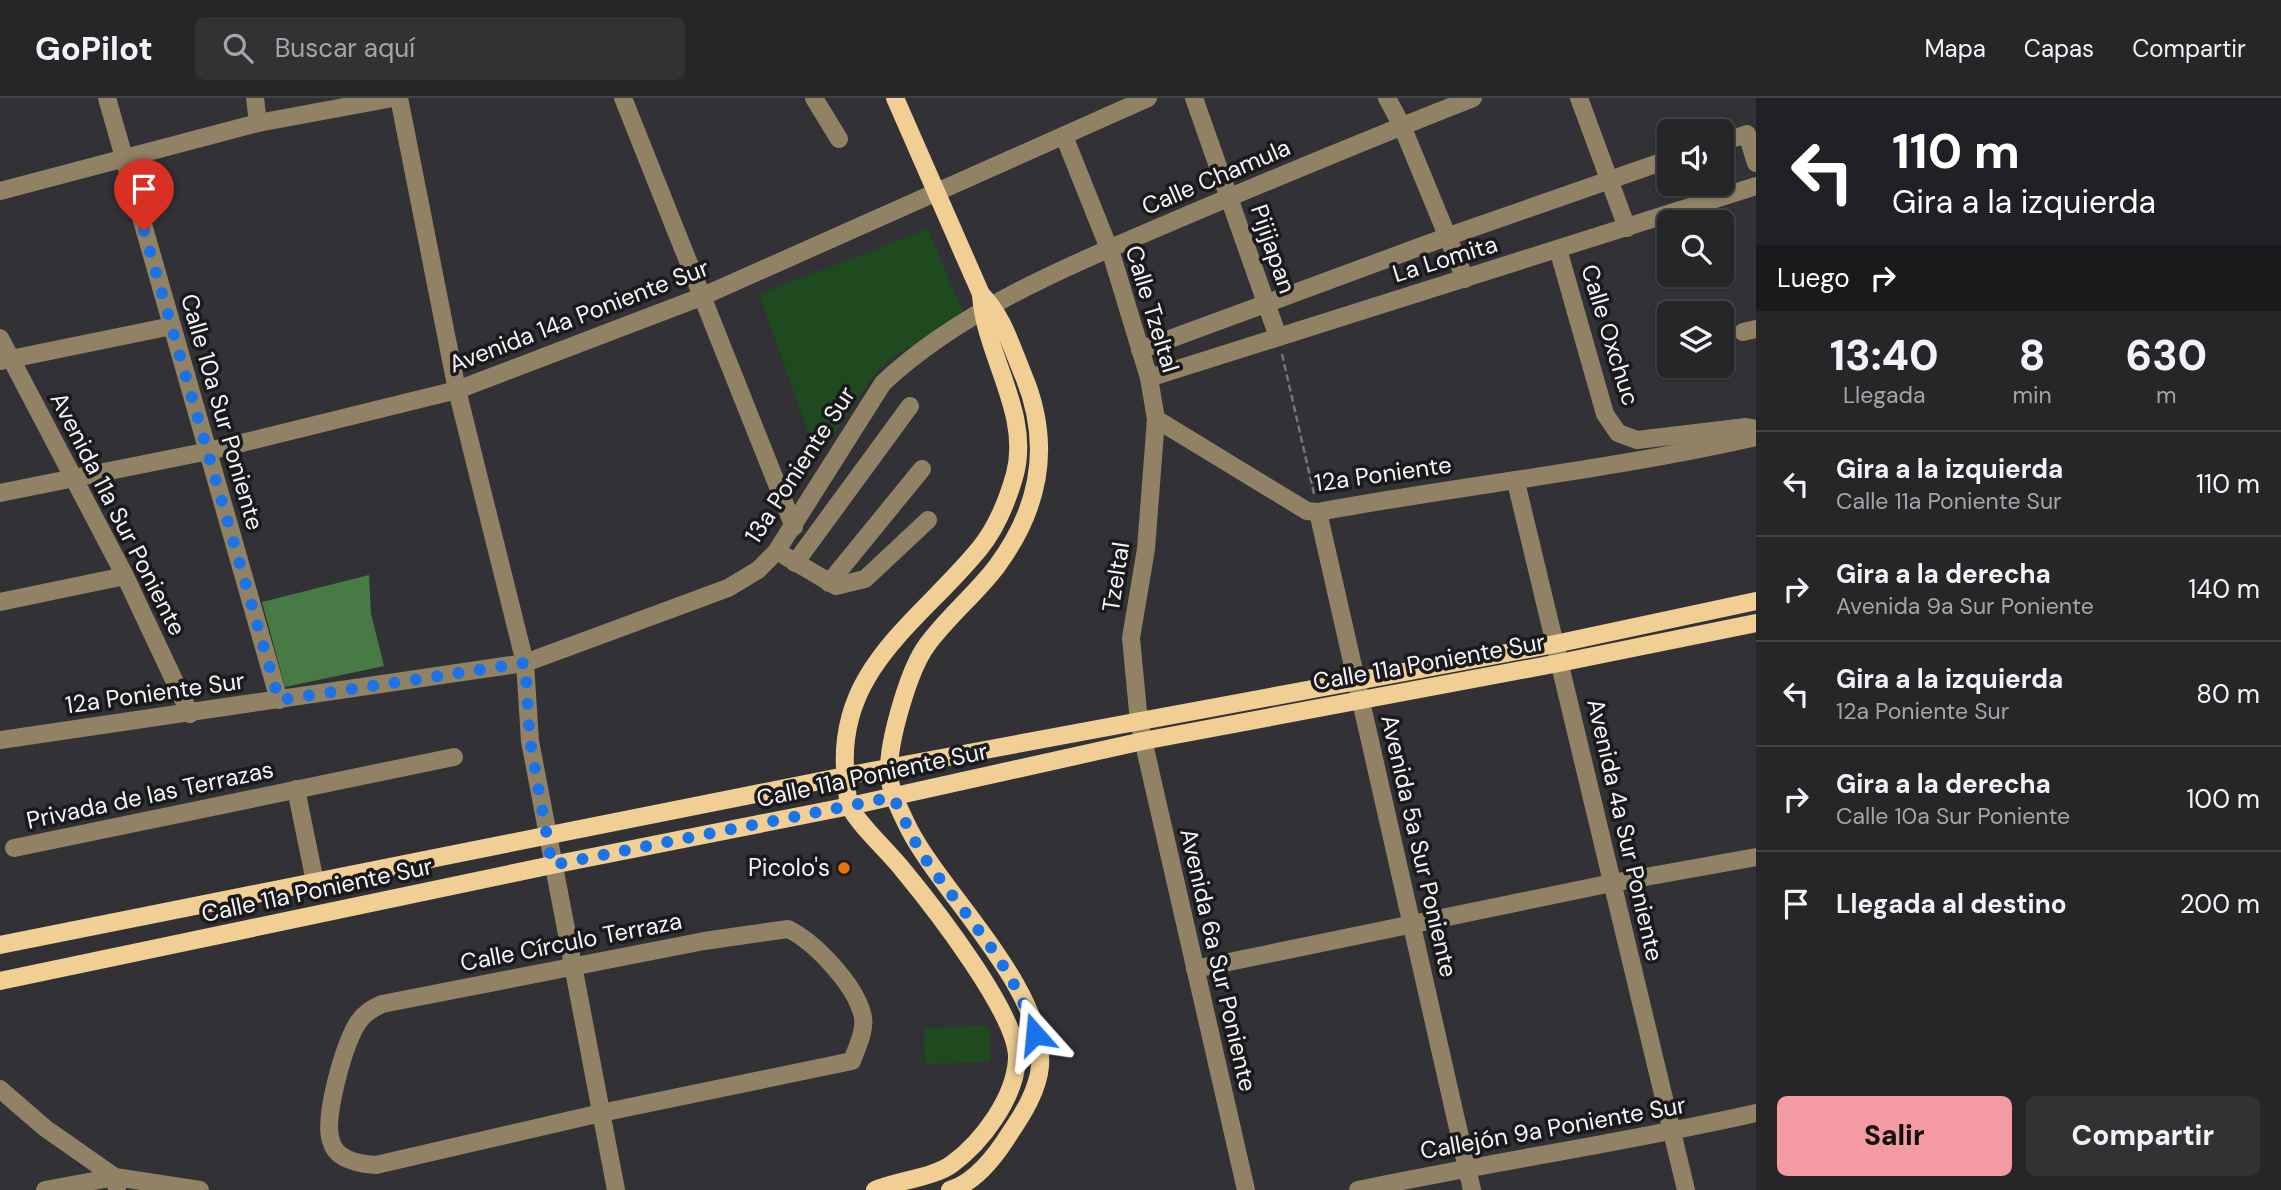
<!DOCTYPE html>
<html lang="es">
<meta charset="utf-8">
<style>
body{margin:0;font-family:"DM Sans",sans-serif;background:#323234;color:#f1f3f6;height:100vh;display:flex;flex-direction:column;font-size:26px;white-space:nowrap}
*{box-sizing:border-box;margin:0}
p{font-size:23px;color:#a4a5a8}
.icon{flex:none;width:38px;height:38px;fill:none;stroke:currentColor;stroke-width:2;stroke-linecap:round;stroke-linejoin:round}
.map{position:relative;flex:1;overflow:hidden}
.drawer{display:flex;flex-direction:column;background:#262628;width:525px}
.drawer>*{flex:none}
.top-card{background:#202124;color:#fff;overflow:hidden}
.tools{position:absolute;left:1657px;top:21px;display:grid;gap:14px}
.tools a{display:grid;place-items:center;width:77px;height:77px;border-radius:10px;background:#262628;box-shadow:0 2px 5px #0004,0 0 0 2px #424345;font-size:35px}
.pin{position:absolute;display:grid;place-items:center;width:60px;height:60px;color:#fff;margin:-72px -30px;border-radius:50% 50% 50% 0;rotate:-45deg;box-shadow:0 0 7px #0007}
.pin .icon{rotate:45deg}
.me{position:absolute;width:77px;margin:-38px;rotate:342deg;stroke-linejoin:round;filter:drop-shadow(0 0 5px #0008)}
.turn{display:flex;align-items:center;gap:24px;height:147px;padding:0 21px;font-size:32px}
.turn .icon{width:91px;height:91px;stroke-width:2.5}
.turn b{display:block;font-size:49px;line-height:60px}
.then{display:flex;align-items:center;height:66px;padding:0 21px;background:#0003;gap:14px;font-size:26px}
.eta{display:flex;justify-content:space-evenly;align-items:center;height:119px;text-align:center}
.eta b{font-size:42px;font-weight:800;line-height:49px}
.cta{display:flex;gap:14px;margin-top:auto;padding:14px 21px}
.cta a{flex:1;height:80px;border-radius:10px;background:#f49aa2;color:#111;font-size:28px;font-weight:800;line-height:80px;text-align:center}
.cta a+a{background:#323234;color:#f1f3f6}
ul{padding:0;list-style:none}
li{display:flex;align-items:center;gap:21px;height:105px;padding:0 21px;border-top:2px solid #424345}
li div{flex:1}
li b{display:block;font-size:26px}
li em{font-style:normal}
header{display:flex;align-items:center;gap:42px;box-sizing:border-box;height:98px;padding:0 35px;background:#262628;border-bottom:2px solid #424345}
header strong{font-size:33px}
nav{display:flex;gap:38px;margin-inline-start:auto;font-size:24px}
.search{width:490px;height:63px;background:#323234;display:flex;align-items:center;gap:18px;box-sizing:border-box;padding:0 24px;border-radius:10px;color:#a4a5a8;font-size:26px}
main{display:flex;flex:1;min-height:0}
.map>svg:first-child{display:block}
.green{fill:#1f491e}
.forest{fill:#477a44}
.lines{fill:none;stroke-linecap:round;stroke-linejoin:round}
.path{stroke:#757579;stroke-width:2.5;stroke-dasharray:7 3.5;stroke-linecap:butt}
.minor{stroke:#918165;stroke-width:18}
.major{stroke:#f1cf94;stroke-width:18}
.route{stroke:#1a73e8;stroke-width:12;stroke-dasharray:0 21.6}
.food-dot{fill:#e8710a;stroke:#1a1a1c;stroke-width:2.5}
.labels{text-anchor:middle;stroke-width:7;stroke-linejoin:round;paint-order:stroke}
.street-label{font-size:24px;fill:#f4f4f8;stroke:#1a1a1c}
.poi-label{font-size:24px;fill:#f4f4f8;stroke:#1a1a1c;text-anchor:end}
</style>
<header>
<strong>GoPilot</strong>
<div class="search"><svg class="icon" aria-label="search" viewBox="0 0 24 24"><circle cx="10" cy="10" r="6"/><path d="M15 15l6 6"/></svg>Buscar aquí</div>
<nav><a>Mapa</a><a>Capas</a><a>Compartir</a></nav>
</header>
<main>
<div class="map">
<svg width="1756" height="1092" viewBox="0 0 1756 1092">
<rect width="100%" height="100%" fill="#323236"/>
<g class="green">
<path d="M928,131L965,218L894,258L874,277L827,346L808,334L759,196Z"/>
<path d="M989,928L990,964L925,966L924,930Z"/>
</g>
<path class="forest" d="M369,477L371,516L384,568L285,589L262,504Z"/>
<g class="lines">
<path class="path" d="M1282,256L1314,396"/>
<g class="minor">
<path d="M107,0L279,602"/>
<path d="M255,0L258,25"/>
<path d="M399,0L457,292L525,565L530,643L616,1092"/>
<path d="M623,0L794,429"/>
<path d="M814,0L839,41"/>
<path d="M1194,0L1278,239"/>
<path d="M1387,0L1402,28L1465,181"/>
<path d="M1579,0L1627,130"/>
<path d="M1064,38L1112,158L1149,280L1156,321L1146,451L1131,540L1139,624L1246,1092"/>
<path d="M1722,44L1747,36L1756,65"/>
<path d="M0,93L258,25L393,0"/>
<path d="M1558,151L1605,316L1618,335L1637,342L1746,329L1756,331"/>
<path d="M1743,234L1756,231"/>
<path d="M0,240L125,478L190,616"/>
<path d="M1140,252L1449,138L1670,61"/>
<path d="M1,263L172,228"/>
<path d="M1149,280L1756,88"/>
<path d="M1156,321L1307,413L1318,414C1464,387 1611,372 1756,339"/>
<path d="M1516,384L1686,1092"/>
<path d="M0,395L209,353L457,292L701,199L1148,0"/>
<path d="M1318,414L1472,1092"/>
<path d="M785,458L836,488L865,481L928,422"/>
<path d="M795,465L910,308"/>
<path d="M829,485L922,371"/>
<path d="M0,504L125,478"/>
<path d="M0,642L525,565L728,490L758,472L776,454L883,285C962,211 1071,167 1169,125C1270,82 1371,40 1473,0"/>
<path d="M296,691L315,784"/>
<path d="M14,750L454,659"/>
<path d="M788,831C815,844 854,886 862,915C867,930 857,949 852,963L601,1015L376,1067C359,1066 336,1062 331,1043C323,1019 344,948 357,926C363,916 371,911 382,906L704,843Z"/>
<path d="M1195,871L1612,785L1756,759"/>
<path d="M0,991L45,1030L115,1079L117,1092"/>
<path d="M45,1092L115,1079L200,1092"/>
<path d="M1358,1092C1490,1064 1624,1045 1756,1015"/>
</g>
<g class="major">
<path d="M0,847L845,678L1555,546L1756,503"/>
<path d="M0,883L552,767L850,708L1143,643L1559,565L1756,525"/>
<path d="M875,1092C896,1083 935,1079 952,1066C982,1044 1015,1000 1017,961C1019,918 932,807 903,772C890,755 858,726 850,709C847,702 847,689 846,682C833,572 920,524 980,450C996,430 1008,401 1015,376C1031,314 984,256 981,196L895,0"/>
<path d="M950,1092C975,1085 997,1056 1010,1035C1023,1016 1038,992 1040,968C1046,892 943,797 909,731C900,712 889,693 889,672C889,641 909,571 927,547C948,518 976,496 997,468C1042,407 1052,343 1022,274C1011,247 1002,217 981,196"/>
</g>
</g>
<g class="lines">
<path class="route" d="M144,133L279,602L525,565L530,643L552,767L893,699C904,720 913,743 926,762C966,819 1015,869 1035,936"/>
</g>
<circle class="food-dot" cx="844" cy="770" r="7"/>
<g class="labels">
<g class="street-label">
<text transform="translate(1216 79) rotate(-23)" y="8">Calle Chamula</text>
<text transform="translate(1273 151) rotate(71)" y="8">Pijijapan</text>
<text transform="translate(1445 161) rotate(-17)" y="8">La Lomita</text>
<text transform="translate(1152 211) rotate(73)" y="8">Calle Tzeltal</text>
<text transform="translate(579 218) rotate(-21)" y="8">Avenida 14a Poniente Sur</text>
<text transform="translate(1610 237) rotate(73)" y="8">Calle Oxchuc</text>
<text transform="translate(222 314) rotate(74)" y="8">Calle 10a Sur Poniente</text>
<text transform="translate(800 367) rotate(-57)" y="8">13a Poniente Sur</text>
<text transform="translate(1383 376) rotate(-8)" y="8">12a Poniente</text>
<text transform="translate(118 416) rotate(63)" y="8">Avenida 11a Sur Poniente</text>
<text transform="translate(1116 479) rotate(-81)" y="8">Tzeltal</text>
<text transform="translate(1429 564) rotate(-10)" y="8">Calle 11a Poniente Sur</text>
<text transform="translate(155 595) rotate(-8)" y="8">12a Poniente Sur</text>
<text transform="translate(872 677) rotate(-12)" y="8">Calle 11a Poniente Sur</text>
<text transform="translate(150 697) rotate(-12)" y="8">Privada de las Terrazas</text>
<text transform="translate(1625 732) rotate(77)" y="8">Avenida 4a Sur Poniente</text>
<text transform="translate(1419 748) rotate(77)" y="8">Avenida 5a Sur Poniente</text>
<text transform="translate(317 792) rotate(-12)" y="8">Calle 11a Poniente Sur</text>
<text transform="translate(571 844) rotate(-11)" y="8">Calle Círculo Terraza</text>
<text transform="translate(1218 862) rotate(77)" y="8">Avenida 6a Sur Poniente</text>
<text transform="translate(1553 1030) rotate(-10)" y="8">Callejón 9a Poniente Sur</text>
</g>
<g class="poi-label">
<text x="830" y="778">Picolo's</text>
</g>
</g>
</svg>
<div class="tools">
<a><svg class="icon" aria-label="sound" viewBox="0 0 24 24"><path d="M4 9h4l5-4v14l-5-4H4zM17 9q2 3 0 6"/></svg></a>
<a><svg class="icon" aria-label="search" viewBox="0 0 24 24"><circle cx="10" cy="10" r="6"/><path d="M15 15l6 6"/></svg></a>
<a><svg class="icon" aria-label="layers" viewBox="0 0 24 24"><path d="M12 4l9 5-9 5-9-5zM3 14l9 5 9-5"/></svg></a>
</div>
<div class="pin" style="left:144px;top:133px;background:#d93025"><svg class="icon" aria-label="arrive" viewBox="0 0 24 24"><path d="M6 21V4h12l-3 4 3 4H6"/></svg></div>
<svg class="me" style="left:1035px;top:936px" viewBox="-20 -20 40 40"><path d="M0-17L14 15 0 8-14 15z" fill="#1a73e8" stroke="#fff" stroke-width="4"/></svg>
</div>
<section class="drawer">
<div class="top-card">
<div class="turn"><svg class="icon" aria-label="left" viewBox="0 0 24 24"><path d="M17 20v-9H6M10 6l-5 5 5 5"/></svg><div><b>110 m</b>Gira a la izquierda</div></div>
<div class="then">Luego<svg class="icon" aria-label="right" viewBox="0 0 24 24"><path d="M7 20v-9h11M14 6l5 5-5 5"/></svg></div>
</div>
<div class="eta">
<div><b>13:40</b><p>Llegada</p></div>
<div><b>8</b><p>min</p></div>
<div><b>630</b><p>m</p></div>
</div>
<ul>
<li><svg class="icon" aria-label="left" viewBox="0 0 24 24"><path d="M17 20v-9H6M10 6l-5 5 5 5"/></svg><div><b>Gira a la izquierda</b><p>Calle 11a Poniente Sur</p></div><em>110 m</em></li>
<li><svg class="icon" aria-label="right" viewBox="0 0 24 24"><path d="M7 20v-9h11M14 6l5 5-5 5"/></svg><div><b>Gira a la derecha</b><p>Avenida 9a Sur Poniente</p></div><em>140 m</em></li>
<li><svg class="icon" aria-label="left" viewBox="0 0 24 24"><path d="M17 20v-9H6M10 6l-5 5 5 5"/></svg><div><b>Gira a la izquierda</b><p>12a Poniente Sur</p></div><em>80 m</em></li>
<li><svg class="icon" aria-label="right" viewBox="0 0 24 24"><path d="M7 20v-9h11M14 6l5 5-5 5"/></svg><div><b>Gira a la derecha</b><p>Calle 10a Sur Poniente</p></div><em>100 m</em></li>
<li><svg class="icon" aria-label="arrive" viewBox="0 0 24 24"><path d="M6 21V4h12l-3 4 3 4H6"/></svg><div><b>Llegada al destino</b></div><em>200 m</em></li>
</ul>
<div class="cta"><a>Salir</a><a>Compartir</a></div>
</section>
</main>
